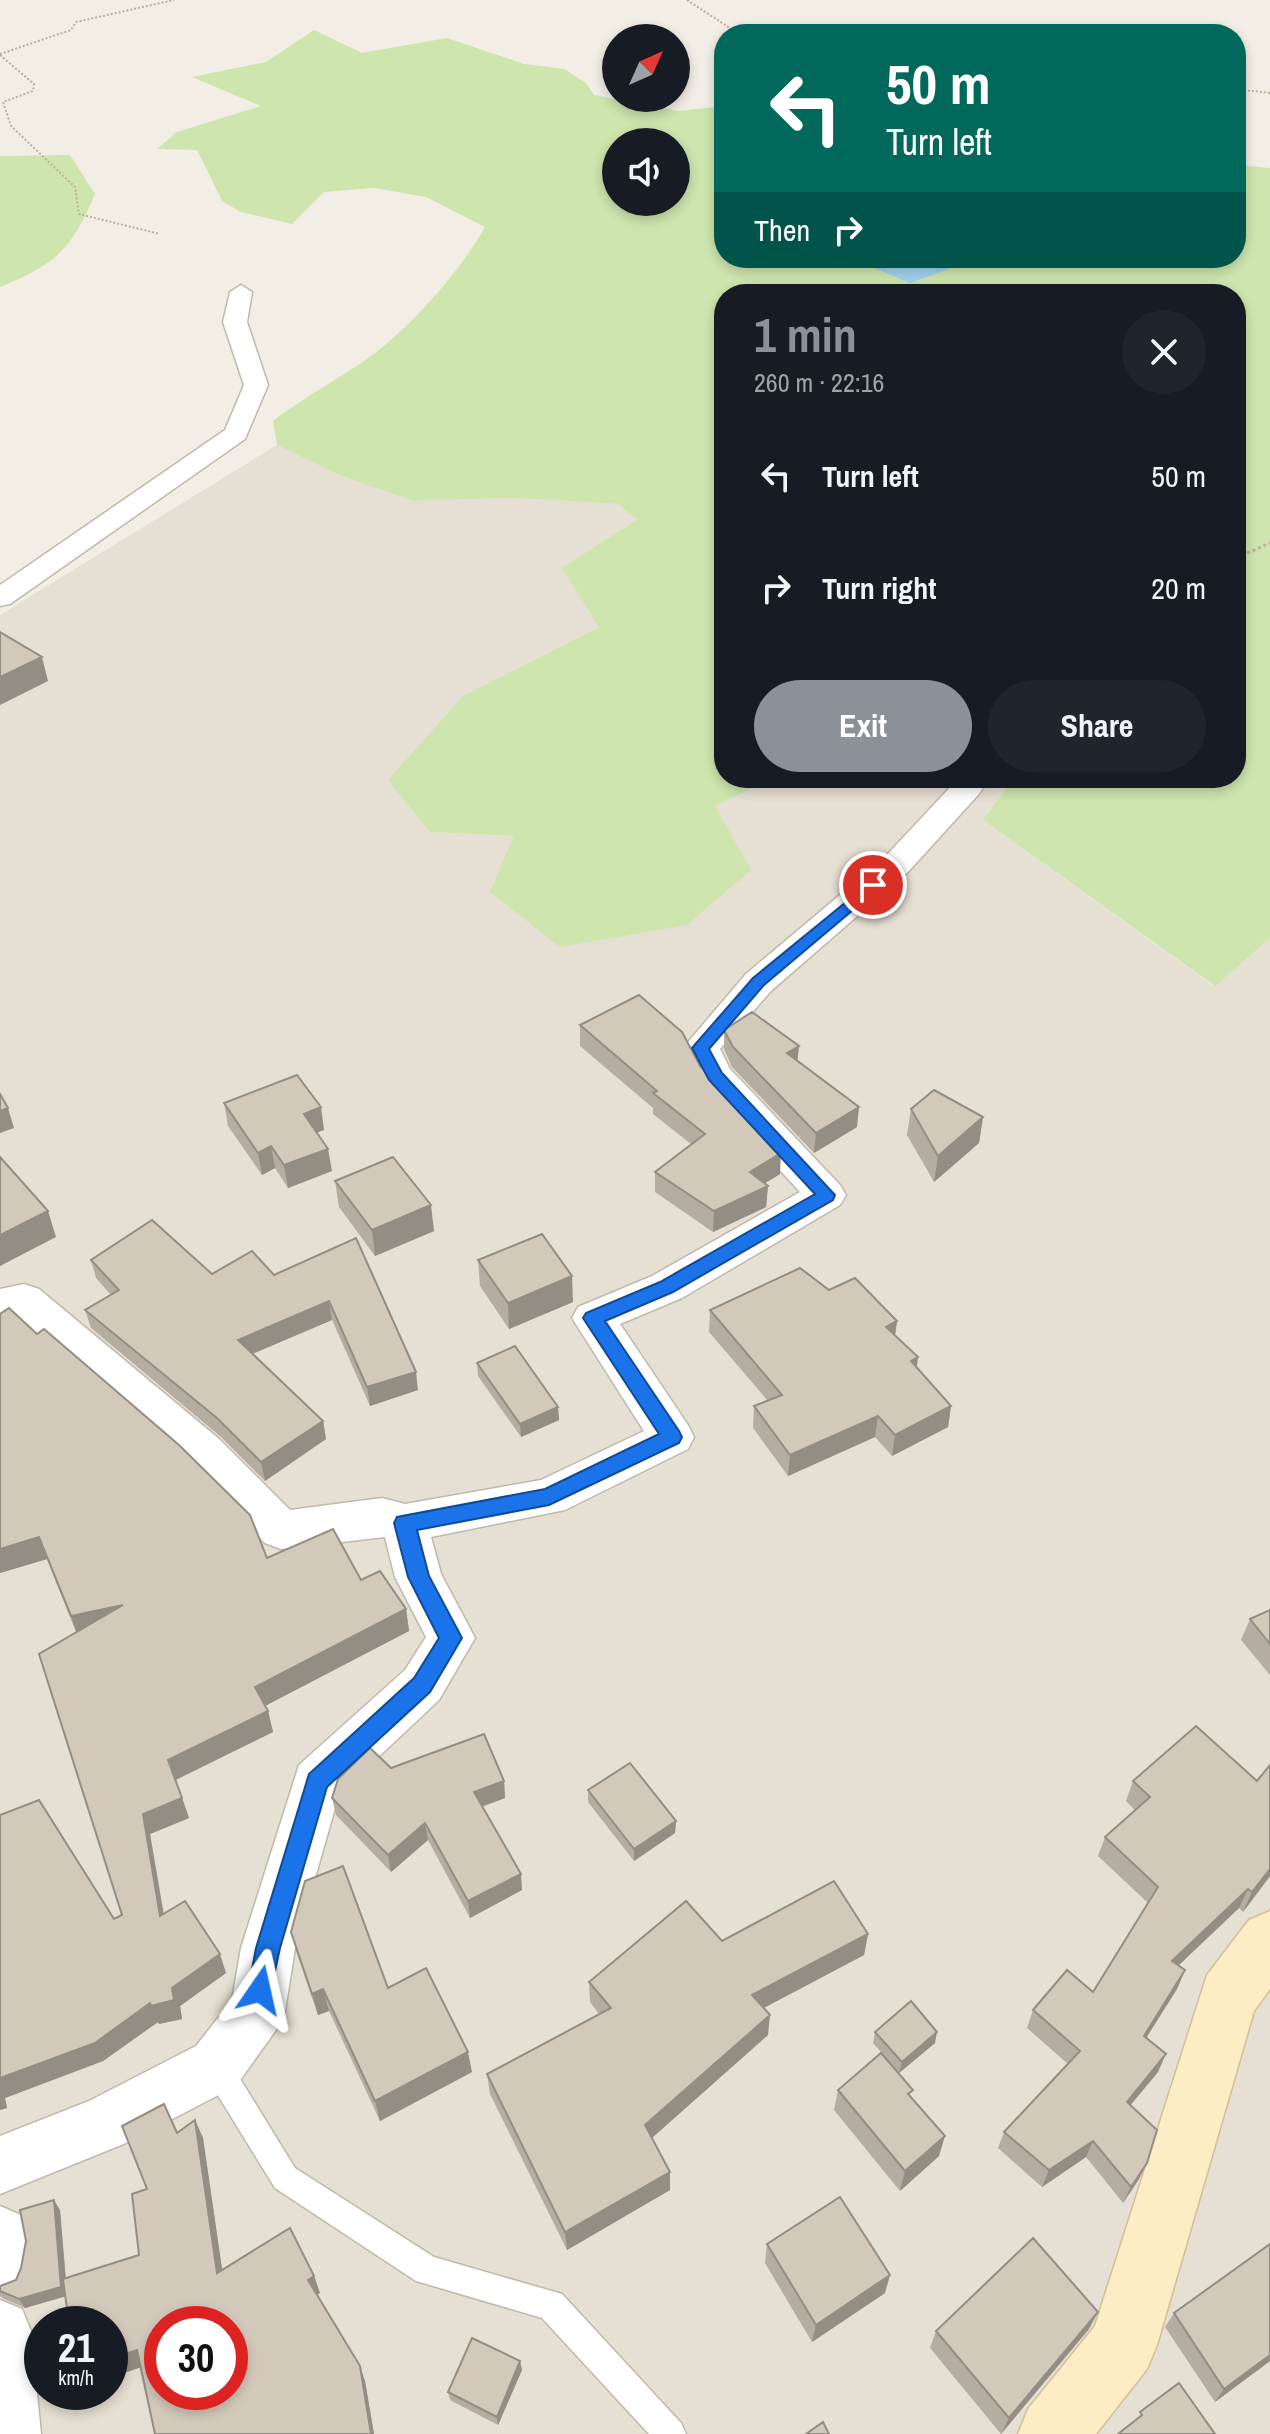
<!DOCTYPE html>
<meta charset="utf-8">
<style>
body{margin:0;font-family:"Archivo Narrow",sans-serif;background:#20242c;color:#f1f3f6;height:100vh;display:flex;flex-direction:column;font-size:30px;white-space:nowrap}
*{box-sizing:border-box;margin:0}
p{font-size:26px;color:#9ea1a6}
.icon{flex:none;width:44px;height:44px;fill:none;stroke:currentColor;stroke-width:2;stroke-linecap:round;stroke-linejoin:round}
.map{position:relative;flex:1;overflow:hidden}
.drawer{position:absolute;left:714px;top:284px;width:532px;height:504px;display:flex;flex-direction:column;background:#171b24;border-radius:32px;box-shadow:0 4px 12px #0003}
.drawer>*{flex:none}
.guide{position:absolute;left:714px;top:24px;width:532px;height:244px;border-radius:32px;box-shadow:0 4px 12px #0003;background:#00695c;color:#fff;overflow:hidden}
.needle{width:52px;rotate:45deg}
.buttons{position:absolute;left:602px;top:24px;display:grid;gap:16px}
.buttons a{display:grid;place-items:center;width:88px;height:88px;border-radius:50%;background:#171b24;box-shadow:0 4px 12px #0003;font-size:40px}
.speed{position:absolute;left:24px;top:2306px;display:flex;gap:16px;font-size:40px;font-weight:700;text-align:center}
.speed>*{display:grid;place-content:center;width:104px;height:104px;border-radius:50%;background:#171b24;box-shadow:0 4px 12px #0003;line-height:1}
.speed small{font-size:20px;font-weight:400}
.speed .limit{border:12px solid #d22;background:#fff;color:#111}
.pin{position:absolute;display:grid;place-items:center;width:68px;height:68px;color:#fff;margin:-34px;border:4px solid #fff;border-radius:50%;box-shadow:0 2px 8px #0007}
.me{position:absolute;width:88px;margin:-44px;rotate:11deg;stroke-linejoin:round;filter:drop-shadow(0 0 6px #0008)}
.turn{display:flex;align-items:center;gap:28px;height:168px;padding:0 40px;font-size:36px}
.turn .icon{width:104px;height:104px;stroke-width:2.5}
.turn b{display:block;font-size:56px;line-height:68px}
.then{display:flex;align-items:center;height:76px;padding:0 40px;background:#0003;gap:16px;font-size:30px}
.round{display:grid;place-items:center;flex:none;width:84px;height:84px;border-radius:42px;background:#20242c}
.overview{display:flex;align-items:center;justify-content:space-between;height:136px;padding:0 40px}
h1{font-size:48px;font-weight:800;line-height:60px;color:#8c9099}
.action{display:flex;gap:16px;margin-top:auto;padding:16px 40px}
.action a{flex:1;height:92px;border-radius:48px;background:#8c9099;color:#fff;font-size:32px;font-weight:800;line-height:92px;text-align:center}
.action a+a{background:#20242c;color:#f1f3f6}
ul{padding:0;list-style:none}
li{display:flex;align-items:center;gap:24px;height:112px;padding:0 40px}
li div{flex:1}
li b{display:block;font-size:30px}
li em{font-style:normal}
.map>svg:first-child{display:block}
.residential{fill:#e6dfd3;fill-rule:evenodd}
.green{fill:#cee5ae;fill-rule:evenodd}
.water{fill:#a2d1ee}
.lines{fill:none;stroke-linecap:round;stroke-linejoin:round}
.lane-casing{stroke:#c0b8ab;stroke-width:3}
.street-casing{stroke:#c0b8ab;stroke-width:3}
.secondary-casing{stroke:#d1bf96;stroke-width:3}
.path-far1{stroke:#beb099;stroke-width:2;stroke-dasharray:2 2;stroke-linecap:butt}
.path{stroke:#beb099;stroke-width:3;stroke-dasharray:3 3;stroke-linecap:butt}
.lane{fill:#fff;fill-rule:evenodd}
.street{fill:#fff;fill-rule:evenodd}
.secondary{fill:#fdedc4;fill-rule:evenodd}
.wall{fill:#b5ada1}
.shaded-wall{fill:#948d83}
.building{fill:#d3c9bb;stroke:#948d83;stroke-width:2;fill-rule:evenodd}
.route{fill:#1a73e8;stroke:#114b97;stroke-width:2}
</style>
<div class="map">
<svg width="1270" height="2434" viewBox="0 0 1270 2434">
<rect width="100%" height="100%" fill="#f2ede5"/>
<path class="residential" d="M277,445L339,475L413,501L513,498L620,504L637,520L599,627L463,696L430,832L514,836L715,806L775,778H1014L983,820L1214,986L1270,938V2434H0V615ZM42,2324H110V2392H42ZM162,2324H230V2392H162Z"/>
<g class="green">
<path d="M314,30L362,53L447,38L524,64L564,69L586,83L594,95L678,111L724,106V258H1236V165L1270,168V938L1215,986L983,820L1014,778H1236V294H724V778H775L715,806L751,870L687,925L560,947L490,892L514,836L430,832L388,780L463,696L599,627L562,568L637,520L619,504L513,498L413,501L339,475L277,445L273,421C304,397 339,379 371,356C411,327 461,270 485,227L426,197L374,188L324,192L292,224L241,212L222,201L197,150L157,149L177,132L261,106L192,77L266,62ZM616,142H676V202H616Z"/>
<path d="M70,155L95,194C71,250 56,264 0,287V156Z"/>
</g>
<path class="water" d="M879,258H981L910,283L862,263Z"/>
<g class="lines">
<g class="lane-casing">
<path id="lane" d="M216,2052L226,2056L295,2168L434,2257L562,2294L681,2423L686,2434H649L542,2318L416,2281L275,2188L206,2076L202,2066L206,2056Z"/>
</g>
<g class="street-casing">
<g id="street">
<path d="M241,285L252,292L247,322L268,385L245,439L10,604L0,606V585L225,430L244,385L223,322L230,292Z"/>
<path d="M967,778L978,781L983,788L978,795L908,872L772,990L720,1049L730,1069L840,1185L846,1195L840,1205L682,1298L620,1324L688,1425L694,1437L688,1449L565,1510L431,1537L441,1574L475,1638L439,1700L339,1794L295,1948L285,2011L276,2030L236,2086L126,2143L0,2194V2136L89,2101L196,2046L232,2000L241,1948L299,1765L405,1670L426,1637L395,1577L385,1537L281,1549L265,1543L187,1465L16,1317L0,1321V1289L24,1284L39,1289L219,1439L290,1510L382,1498L405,1504L541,1480L644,1431L572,1318L578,1307L652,1276L800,1192L702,1085L683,1048L746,974L884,858L956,781Z"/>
<path d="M0,2206L21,2215C32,2241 32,2260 21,2286L0,2295Z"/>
<path d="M0,2300L22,2309L31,2331L41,2434H0Z"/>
</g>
</g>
<g class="secondary-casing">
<path id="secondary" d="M1270,1911V1989L1254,2011L1157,2345L1147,2369L1096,2434H1018L1028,2409L1095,2326L1207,1975L1249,1920Z"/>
</g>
<g class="path-far1">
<path d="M687,0L739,34"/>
<path d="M0,54L71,30L76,22L174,0"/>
<path d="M0,55L34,84L33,91L3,102L11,126L75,187L79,214L160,234"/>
<path d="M1236,89L1270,93"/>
</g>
<path class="path" d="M1236,558L1270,543"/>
<use href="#lane" class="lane"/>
<use href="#street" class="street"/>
<use href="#secondary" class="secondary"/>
</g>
<g class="wall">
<path d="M580,1025L700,1066L780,1174L765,1183L768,1186L766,1207L713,1232L655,1192V1172L691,1144L653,1114V1108L580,1046Z"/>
<path d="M724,1030L857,1127L814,1153L732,1067L724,1049Z"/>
<path d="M224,1103L324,1130L317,1132L332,1171L288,1188L275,1168L262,1175L228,1126Z"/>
<path d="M911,1109L983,1117L979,1143L934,1182L907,1135Z"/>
<path d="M335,1181L434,1231L375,1256L339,1207Z"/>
<path d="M356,1238L418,1390L370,1406L332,1320L253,1354L323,1421L326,1439L265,1481L221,1437L91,1328L85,1310L111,1295L96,1278L91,1260L212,1274L274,1275Z"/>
<path d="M478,1260L573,1302L509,1329L480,1286Z"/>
<path d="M829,1290L897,1321L895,1335L918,1357L917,1368L951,1406L948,1427L892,1456L875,1437L788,1476L753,1428L754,1406L768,1401L709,1332L710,1310Z"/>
<path d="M0,1314L267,1558L361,1580L406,1609L409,1631L265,1706L268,1711L273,1732L176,1780L189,1818L150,1834L164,1914L226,1973L180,2006L182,2019L159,2024L158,2022L103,2061L5,2098L7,2108L0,2110V1815L114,1919L122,1915L76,1632L47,1559L0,1573Z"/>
<path d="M477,1363L558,1407L559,1420L521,1437L478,1376Z"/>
<path d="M1270,1610V1675L1241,1640L1250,1619Z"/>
<path d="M1270,1765V1876L1243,1912L1239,1908L1178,1966L1185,1970L1177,1989L1146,2038L1158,2072L1130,2105L1139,2179L1123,2203L1086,2157L1042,2187L998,2148L1004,2132L1068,2064L1027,2028L1033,2010L1093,1992L1148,1903L1098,1856L1105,1837L1135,1810L1126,1801L1133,1781H1257Z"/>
<path d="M391,1768L504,1781L505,1798L482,1806L522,1890L470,1918L428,1840L391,1872L336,1815L332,1798Z"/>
<path d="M588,1790L676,1821L675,1833L634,1861L588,1802Z"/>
<path d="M291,1932L388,1988L472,2072L380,2121L329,2011L318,2015L297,1954Z"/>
<path d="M868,1934L864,1955L764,2008L768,2035L652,2138L670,2190L567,2250L490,2094L487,2074L599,2014L590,2002L589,1982L722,1941Z"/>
<path d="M875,2032L935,2043L899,2073L873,2043Z"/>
<path d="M838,2090L911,2097L939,2156L900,2191L834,2110Z"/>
<path d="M195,2120L203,2138L222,2270L314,2276L320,2293L316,2295L365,2381L374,2434H155L141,2367L110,2378V2324L65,2296L25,2308L2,2298L0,2295V2286L16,2280L60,2210L66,2278L139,2255L147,2189L177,2133Z"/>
<path d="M767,2244L885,2293L812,2342L765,2263Z"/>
<path d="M1270,2244V2361L1215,2402L1165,2327L1174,2313Z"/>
<path d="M1089,2329L1001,2434L930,2348L936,2331Z"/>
<path d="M522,2370L498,2425L450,2400L448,2392Z"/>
</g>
<g class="shaded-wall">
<path d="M42,657L48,681L0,705V677Z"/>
<path d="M799,1046L797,1066L787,1053Z"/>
<path d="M321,1107L324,1130L308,1136L304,1114Z"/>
<path d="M859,1107L857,1127L814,1153L816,1133Z"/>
<path d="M8,1108L14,1128L0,1133V1111Z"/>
<path d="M983,1117L979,1143L934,1182L938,1156Z"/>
<path d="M271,1146L275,1168L262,1175L258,1153Z"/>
<path d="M328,1149L332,1171L288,1188L284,1165Z"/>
<path d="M781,1153L780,1174L749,1193L750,1172Z"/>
<path d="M768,1186L766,1207L713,1232L714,1211Z"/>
<path d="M431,1205L434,1231L375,1256L372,1230Z"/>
<path d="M48,1211L56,1237L0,1266V1235Z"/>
<path d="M572,1276L573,1302L509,1329L508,1303Z"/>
<path d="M329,1301L332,1320L242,1358L238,1340Z"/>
<path d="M897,1321L894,1343L886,1327Z"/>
<path d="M918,1357L915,1378L911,1361Z"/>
<path d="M416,1372L418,1390L370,1406L367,1387Z"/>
<path d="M951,1406L948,1427L892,1456L895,1435Z"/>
<path d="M558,1407L559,1420L521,1437L520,1424Z"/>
<path d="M878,1416L875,1437L788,1476L790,1455Z"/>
<path d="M323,1421L326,1439L265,1481L261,1462Z"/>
<path d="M39,1537L47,1559L0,1573V1549Z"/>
<path d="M123,1605L78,1637L71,1616Z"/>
<path d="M406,1609L409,1631L261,1708L255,1687Z"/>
<path d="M268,1711L273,1732L175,1780L168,1760Z"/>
<path d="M504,1781L505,1798L476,1809L474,1792Z"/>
<path d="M182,1798L189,1818L150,1834L167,1936L160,1916L143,1814Z"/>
<path d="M676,1821L675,1833L634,1861V1849Z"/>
<path d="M425,1823L428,1840L391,1872L388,1855Z"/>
<path d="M1270,1869V1876L1243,1912L1252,1892Z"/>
<path d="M521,1874L522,1890L470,1918L468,1901Z"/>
<path d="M1248,1889L1239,1908L1163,1980L1172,1961Z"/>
<path d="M868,1934L864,1955L750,2015L752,1995Z"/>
<path d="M220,1954L226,1973L180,2006L182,2019L159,2024L158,2022L103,2061L5,2098L7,2108L0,2110V2078L172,1988Z"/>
<path d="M1185,1970L1177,1989L1136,2054L1144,2036Z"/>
<path d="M323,1989L329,2011L318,2015L312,1994Z"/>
<path d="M770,2015L768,2035L645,2144V2125Z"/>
<path d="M937,2032L935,2043L899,2073L902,2062Z"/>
<path d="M468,2052L472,2072L380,2121L375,2101Z"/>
<path d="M1166,2054L1158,2072L1119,2119L1127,2102Z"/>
<path d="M195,2120L203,2138L225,2289L217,2273Z"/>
<path d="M945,2136L939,2156L900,2191L905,2171Z"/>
<path d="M1093,2141L1086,2157L1042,2187L1049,2170Z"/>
<path d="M1147,2163L1139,2179L1123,2203L1131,2187Z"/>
<path d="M670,2172V2190L567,2250L565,2232Z"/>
<path d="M54,2200L60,2210L67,2296L25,2308L19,2299Z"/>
<path d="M890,2275L885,2293L812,2342L816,2325Z"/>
<path d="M314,2276L320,2293L314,2297L308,2280Z"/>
<path d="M1098,2312L1089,2329L1001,2434L1009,2418Z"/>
<path d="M137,2350L147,2365L110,2378V2359Z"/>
<path d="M1270,2355V2361L1215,2402L1224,2389Z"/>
<path d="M520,2361L522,2370L498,2425L497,2417Z"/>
<path d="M360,2366L365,2381L374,2434H371Z"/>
</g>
<g class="building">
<path d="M0,632L42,657L0,677Z"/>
<path d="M639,995L682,1032L700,1066L781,1153L750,1172L768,1186L714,1211L655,1172L705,1134L653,1093L657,1091L580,1025Z"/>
<path d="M752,1012L799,1046L787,1053L859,1107L816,1133L733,1047L724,1030Z"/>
<path d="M297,1075L321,1107L304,1114L328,1149L284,1165L271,1146L258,1153L224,1103Z"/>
<path d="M934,1090L983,1117L938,1156L911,1109Z"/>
<path d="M0,1094L8,1108L0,1111Z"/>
<path d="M0,1157L48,1211L0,1235Z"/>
<path d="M393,1157L431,1205L372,1230L335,1181Z"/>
<path d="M152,1220L212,1274L252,1251L274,1275L356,1238L416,1372L367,1387L329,1301L238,1340L323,1421L261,1462L217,1418L85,1310L119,1290L91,1260Z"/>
<path d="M542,1234L572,1276L508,1303L478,1260Z"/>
<path d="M800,1268L829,1290L855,1278L897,1321L886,1327L918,1357L911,1361L951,1406L895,1435L878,1416L790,1455L754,1406L782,1395L710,1310Z"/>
<path d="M9,1308L37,1334L44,1329L179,1445L250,1515L267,1558L333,1529L361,1580L380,1571L406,1609L255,1687L268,1711L168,1760L182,1798L143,1814L160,1916L185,1901L220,1954L172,1988L174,2000L151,2006L150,2003L95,2043L0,2078V1815L39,1800L114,1919L122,1915L39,1654L123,1605L71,1616L39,1537L0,1549V1314Z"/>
<path d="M515,1346L558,1407L520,1424L477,1363Z"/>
<path d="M1270,1610V1644L1250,1619Z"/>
<path d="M1196,1726L1257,1781L1270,1765V1869L1252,1892L1248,1889L1172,1961L1185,1970L1144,2036L1166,2054L1127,2102L1157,2130L1147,2163L1131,2187L1093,2141L1049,2170L1004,2132L1080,2051L1033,2010L1067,1970L1093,1992L1158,1887L1105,1837L1150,1797L1133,1781Z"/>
<path d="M484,1734L504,1781L474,1792L521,1874L468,1901L425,1823L388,1855L332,1798L338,1779L370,1748L391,1768Z"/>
<path d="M630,1763L676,1821L634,1849L588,1790Z"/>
<path d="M343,1866L388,1988L426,1968L468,2052L375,2101L323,1989L312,1994L291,1932L305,1881Z"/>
<path d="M834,1881L868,1934L752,1995L770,2015L645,2125L670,2172L565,2232L487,2074L611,2008L589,1982L686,1901L722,1941Z"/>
<path d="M911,2001L937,2032L902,2062L875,2032Z"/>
<path d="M881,2053L913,2090L908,2094L945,2136L905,2171L838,2090Z"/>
<path d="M164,2104L177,2133L195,2120L217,2273L290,2228L314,2276L308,2280L360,2366L371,2434H155L137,2350L110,2359V2324H69L63,2279L139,2255L132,2194L147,2189L122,2126ZM162,2324H230V2392H162Z"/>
<path d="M840,2197L890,2275L816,2325L767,2244Z"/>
<path d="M54,2200L61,2287L19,2299L0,2291V2286L16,2280L21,2268L26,2241L20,2210Z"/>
<path d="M1033,2238L1098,2312L1009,2418L936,2331Z"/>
<path d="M1270,2244V2355L1224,2389L1174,2313Z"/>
<path d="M472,2338L520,2361L497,2417L448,2392Z"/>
<path d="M1179,2383L1215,2434H1118L1142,2415L1140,2412Z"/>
<path d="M823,2422L829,2434H806Z"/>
</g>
<path class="route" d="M873,880L881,885L879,888L764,985L709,1049L722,1073L835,1195L833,1200L673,1292L605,1321L679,1431L682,1437L679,1443L549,1505L417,1530L429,1576L462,1638L430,1692L327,1787L280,1948L269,1999L260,2002L252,1999L248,1990L256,1948L309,1774L414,1678L439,1638L408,1577L394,1523L397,1517L545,1489L659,1434L583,1318L586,1313L660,1282L815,1194L709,1080L692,1048L753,978Z"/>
</svg>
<div class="buttons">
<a><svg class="needle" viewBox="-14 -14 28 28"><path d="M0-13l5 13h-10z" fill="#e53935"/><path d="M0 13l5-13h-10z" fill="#9ea1a6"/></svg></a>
<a><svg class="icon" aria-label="sound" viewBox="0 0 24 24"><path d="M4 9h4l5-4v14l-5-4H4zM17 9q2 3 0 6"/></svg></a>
</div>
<div class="speed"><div>21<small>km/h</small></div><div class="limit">30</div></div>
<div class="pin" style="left:873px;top:885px;background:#d93025"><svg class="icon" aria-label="arrive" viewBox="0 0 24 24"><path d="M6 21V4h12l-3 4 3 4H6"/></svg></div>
<svg class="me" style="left:260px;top:1990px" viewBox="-20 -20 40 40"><path d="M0-17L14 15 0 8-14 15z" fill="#1a73e8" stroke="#fff" stroke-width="4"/></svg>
<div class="guide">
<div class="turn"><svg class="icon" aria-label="left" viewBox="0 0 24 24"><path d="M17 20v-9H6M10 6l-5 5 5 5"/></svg><div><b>50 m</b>Turn left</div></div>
<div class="then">Then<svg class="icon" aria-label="right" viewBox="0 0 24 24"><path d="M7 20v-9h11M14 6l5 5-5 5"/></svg></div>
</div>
<section class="drawer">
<div class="overview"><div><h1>1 min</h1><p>260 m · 22:16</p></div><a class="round"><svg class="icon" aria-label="close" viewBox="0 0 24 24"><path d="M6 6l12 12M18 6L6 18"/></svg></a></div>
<ul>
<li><svg class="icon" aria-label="left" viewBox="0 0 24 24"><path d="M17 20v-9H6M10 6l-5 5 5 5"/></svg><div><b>Turn left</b></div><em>50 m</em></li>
<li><svg class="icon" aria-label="right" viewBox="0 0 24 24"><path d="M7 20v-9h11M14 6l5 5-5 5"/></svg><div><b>Turn right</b></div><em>20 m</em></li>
</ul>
<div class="action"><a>Exit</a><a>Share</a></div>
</section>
</div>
